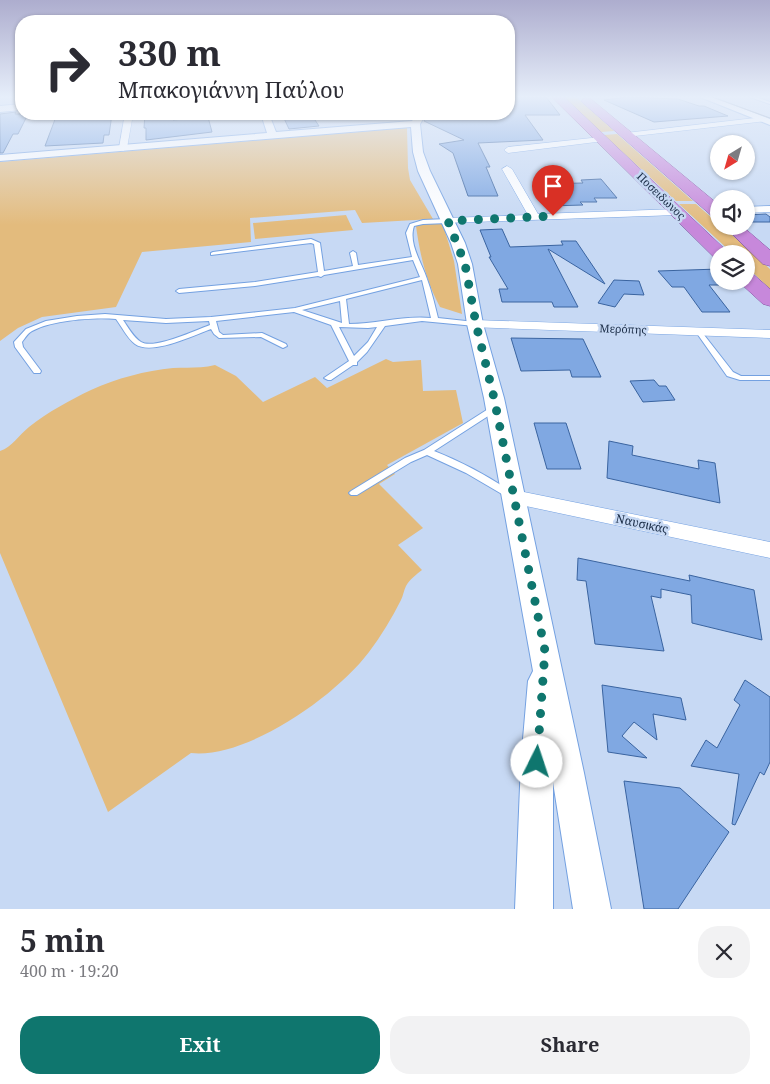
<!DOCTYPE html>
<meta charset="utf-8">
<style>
body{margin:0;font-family:"Noto Serif",serif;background:#f2f2f3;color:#2b2b33;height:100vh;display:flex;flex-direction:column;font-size:19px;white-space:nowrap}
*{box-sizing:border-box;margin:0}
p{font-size:16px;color:#7c7c81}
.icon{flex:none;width:28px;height:28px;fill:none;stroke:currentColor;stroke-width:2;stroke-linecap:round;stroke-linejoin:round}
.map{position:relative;height:909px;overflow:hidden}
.drawer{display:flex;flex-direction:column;background:#fff;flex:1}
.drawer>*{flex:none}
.top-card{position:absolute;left:15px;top:15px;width:500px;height:105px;border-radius:20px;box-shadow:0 1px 4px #0004;background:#fff;color:#2b2b33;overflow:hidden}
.needle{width:32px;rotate:217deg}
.fabs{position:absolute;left:710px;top:135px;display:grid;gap:10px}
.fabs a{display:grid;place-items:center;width:45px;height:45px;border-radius:50%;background:#fff;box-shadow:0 1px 4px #0004;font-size:25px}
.pin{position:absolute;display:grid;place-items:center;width:42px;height:42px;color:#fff;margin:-51px -21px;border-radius:50% 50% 50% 0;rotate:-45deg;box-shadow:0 0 5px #0007}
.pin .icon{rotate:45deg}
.me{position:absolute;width:55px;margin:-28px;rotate:4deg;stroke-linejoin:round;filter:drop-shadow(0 0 4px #0008)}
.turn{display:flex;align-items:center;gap:18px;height:105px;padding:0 20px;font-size:22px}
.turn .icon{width:65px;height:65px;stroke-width:2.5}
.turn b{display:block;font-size:35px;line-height:42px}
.round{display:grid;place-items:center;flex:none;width:52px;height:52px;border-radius:20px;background:#f2f2f3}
.overview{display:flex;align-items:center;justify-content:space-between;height:85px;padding:0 20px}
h1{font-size:30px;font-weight:700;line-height:38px}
.button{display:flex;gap:10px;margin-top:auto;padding:10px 20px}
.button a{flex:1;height:58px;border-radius:20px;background:#0f766e;color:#fff;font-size:20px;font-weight:700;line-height:58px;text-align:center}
.button a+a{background:#f2f2f3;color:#2b2b33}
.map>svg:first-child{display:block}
.green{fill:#e3bb7d}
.building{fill:#80a8e2;stroke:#3a64a0}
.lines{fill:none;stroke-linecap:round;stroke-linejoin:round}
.service-casing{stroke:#74a1e1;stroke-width:2}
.minor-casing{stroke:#74a1e1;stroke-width:1}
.tertiary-casing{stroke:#74a1e1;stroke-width:2}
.trunk-casing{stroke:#8154a1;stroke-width:1}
.service{fill:#fff;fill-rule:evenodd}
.minor{fill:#fff;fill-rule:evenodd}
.tertiary{fill:#fff;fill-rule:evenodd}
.trunk{fill:#c788db;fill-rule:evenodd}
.tram{stroke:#6f819c;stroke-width:1}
.route{stroke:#0f766e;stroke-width:9;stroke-dasharray:0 16.2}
.labels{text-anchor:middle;stroke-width:5;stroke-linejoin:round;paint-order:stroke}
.far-street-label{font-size:11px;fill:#1a2c46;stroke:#c7d9f4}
.street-label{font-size:12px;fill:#1a2c46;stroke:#c7d9f4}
</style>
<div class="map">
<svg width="770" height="909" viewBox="0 0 770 909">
<rect width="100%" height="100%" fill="#c7d9f4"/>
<g class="green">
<path d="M564,97H576L614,131L601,132Z"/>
<path d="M407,128L408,168L410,180L433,219L362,223L355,210L250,218L251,242L142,252L116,307L42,317L18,328L0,341V162Z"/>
<path d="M617,134L693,201H676L604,135Z"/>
<path d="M679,204H696L719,224V226H722L770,269V289L746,266V254H733Z"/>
<path d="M346,215L353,230L255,239L253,223Z"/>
<path d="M423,223L442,224L444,228L454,261L462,314L440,307C426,281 420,255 416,226Z"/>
<path d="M386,359L393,362L421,360L423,391L456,390L463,423L387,465L395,474L379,484L423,528L398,545L422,570C417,574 409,580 406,586C404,590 403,596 401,600C392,618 381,636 369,652C336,696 247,759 191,753L108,812L0,553V451C12,447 19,435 29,427C48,412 70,400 91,390C117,378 145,371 173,368C187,367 201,369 215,365L236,376L263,402L315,377L327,388Z"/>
</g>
<g class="building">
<path d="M509,97H546L560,115H525L543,140L478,143L490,167H486L498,196H468L453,153L439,144L464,140L424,121L428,114H509Z"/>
<path d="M628,97L678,99L699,106H704L728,116L654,122L604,100Z"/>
<path d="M16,112L15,114H28L18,134H13L3,153H0V114Z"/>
<path d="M57,114H112L109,135H104L103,143L45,146Z"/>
<path d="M145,114H173V120L208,117L212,132L146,140V128H144Z"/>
<path d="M282,114H311L319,126L289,129Z"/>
<path d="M601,179L617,198H594L597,202H580L583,205L549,206L537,184L583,183L581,180Z"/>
<path d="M766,214L770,217V222H746V215Z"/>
<path d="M502,229L510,247L563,245L561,241H576L605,284L548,249L578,307H554L552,302H502L499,289H508L489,257H491L480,230Z"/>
<path d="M719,269V285H709L730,312H702L684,287H672L658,271Z"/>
<path d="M614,280L639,281L644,295L624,294L615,307L598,303Z"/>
<path d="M511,338L583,339L601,377H572L570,370L521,371Z"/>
<path d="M654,380L659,386H666L675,400L643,402L630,381Z"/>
<path d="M534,423H566L581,469H547Z"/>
<path d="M609,441L633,446L632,455L699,469L698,460L715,463L720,503L607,478Z"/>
<path d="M578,558L690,581L689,575L754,590L762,640L692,623L691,595L661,589V598L651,596L664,651L595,644L586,581L577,580Z"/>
<path d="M745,680L770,697V762L764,775L760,772L735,825L732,824L739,774L691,766L706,740L717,748L740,705L734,700Z"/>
<path d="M602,685L681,698L686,720L653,714L657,740L634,722L622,736L647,758L608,752Z"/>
<path d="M624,781L680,788L729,832L678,909H644Z"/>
</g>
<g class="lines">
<g class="service-casing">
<g id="service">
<path d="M750,97H756L770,102V104Z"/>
<path d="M423,220L448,219L451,221L448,223L423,224L414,226C408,244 422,263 427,279C432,292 435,306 438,318L475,322L478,324L475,326L422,321L385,326L367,352L357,362V365H353L331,380H328L324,378L349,361L331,325L294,312L216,321L219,332L223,335L262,333L286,344L287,346L283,348L261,337L219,338L214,334L211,329C194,335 152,356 135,344C127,338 122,327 116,319C94,317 52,320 32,331C28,333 25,338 22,342L23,347L41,371L40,373H34L15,347L14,342L26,329L46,321L77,316L105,314L166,319L211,317L295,308L420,277L413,260L324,275L321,277L318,276L255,286L179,293L176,291L179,289L255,282L318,272L314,244L311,243L211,255V253L213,252L311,239L320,243L324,271L353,266L350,253L353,251L356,253L358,265L412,257L406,233L410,224ZM422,280L431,318C405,315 376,324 349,324L346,299ZM340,301L342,323L302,310ZM123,320L166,323L209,321L210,325C196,330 154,350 141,342C133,337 128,327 123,320ZM339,327L368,328L377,327L368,342L354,356Z"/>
<path d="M699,330L701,331L733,372L741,376H770V380H740L727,376L696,332Z"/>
<path d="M496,404L500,407L499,409L434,451C462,462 488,476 513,493L515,495L513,497H507L466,473L427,455L411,462L357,495H351L349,493L351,491L405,458L424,450Z"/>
</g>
</g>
<g class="minor-casing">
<g id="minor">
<path d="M125,114H133L127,148L123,151L119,148Z"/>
<path d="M764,117L768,119L767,121L626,137L622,135L626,133Z"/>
<path d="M601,137H604V141L508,153L504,150L508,147Z"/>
<path d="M507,166L512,169L538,214L677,209L682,212L677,215L444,223L443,221L444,219L448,218L528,215L502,169Z"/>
<path d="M770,206V212L746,213V207Z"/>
<path d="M475,320L770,330V338L470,327L468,324Z"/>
<path d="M514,490L770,542V558L507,502L505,497L507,492Z"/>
</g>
</g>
<g class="tertiary-casing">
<g id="tertiary">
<path d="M700,97H712L770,119V125Z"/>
<path d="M21,104V110L0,112V106Z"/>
<path d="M261,114H269L276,132L412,121L417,114H426L420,124L423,152L430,171L465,243L472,264L483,324L504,398L584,773L611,909H573L553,782V909H515L521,762L528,681L533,671L484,398L467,324L458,264L451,243L418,171L413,152L411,127L0,161V155L267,133Z"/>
</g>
</g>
<g class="trunk-casing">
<g id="trunk">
<path d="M552,97H564L730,254H719V259L715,258Z"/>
<path d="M587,98L591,99L719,205V219L713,217L583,103L581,101L583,99Z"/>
<path d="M724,226H742L770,250V266L763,264Z"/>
<path d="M746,272L753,274L770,289V306L763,304L739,282L746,281Z"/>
</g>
</g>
<use href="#service" class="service"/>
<use href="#minor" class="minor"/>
<use href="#tertiary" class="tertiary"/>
<use href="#trunk" class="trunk"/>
<path class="tram" d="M712,97L770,118"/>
</g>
<linearGradient id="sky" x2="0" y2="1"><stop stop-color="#adadce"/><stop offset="0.43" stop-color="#e6eefa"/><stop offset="1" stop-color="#e6eefa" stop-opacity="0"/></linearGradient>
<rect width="770" height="225" fill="url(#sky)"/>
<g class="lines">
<path class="route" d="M537,762L545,651L494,398L476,324L465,264L448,221L553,216"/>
</g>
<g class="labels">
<g class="far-street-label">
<text transform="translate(661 196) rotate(44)" y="4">Ποσειδώνος</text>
<text transform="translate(623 329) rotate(2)" y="4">Μερόπης</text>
</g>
<g class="street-label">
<text transform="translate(642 524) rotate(12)" y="4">Ναυσικάς</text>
</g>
</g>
</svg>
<div class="fabs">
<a><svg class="needle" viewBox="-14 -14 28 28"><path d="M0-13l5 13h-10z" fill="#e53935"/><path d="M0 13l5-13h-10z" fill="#7c7c81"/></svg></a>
<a><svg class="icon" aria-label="sound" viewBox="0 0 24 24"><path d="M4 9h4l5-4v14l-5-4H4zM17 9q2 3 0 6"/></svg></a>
<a><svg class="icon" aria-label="layers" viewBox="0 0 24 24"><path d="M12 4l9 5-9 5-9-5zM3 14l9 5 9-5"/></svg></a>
</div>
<div class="pin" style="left:553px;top:216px;background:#d93025"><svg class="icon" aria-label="arrive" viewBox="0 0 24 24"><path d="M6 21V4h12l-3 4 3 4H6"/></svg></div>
<svg class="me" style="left:537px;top:762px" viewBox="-20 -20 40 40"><circle r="19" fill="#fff"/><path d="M0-13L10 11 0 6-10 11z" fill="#0f766e"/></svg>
<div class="top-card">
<div class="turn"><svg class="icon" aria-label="right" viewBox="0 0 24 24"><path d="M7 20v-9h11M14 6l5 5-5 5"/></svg><div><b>330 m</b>Μπακογιάννη Παύλου</div></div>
</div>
</div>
<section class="drawer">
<div class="overview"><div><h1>5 min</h1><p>400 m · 19:20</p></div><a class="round"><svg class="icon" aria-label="close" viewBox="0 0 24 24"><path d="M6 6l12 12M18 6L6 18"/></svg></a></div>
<div class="button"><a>Exit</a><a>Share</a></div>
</section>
